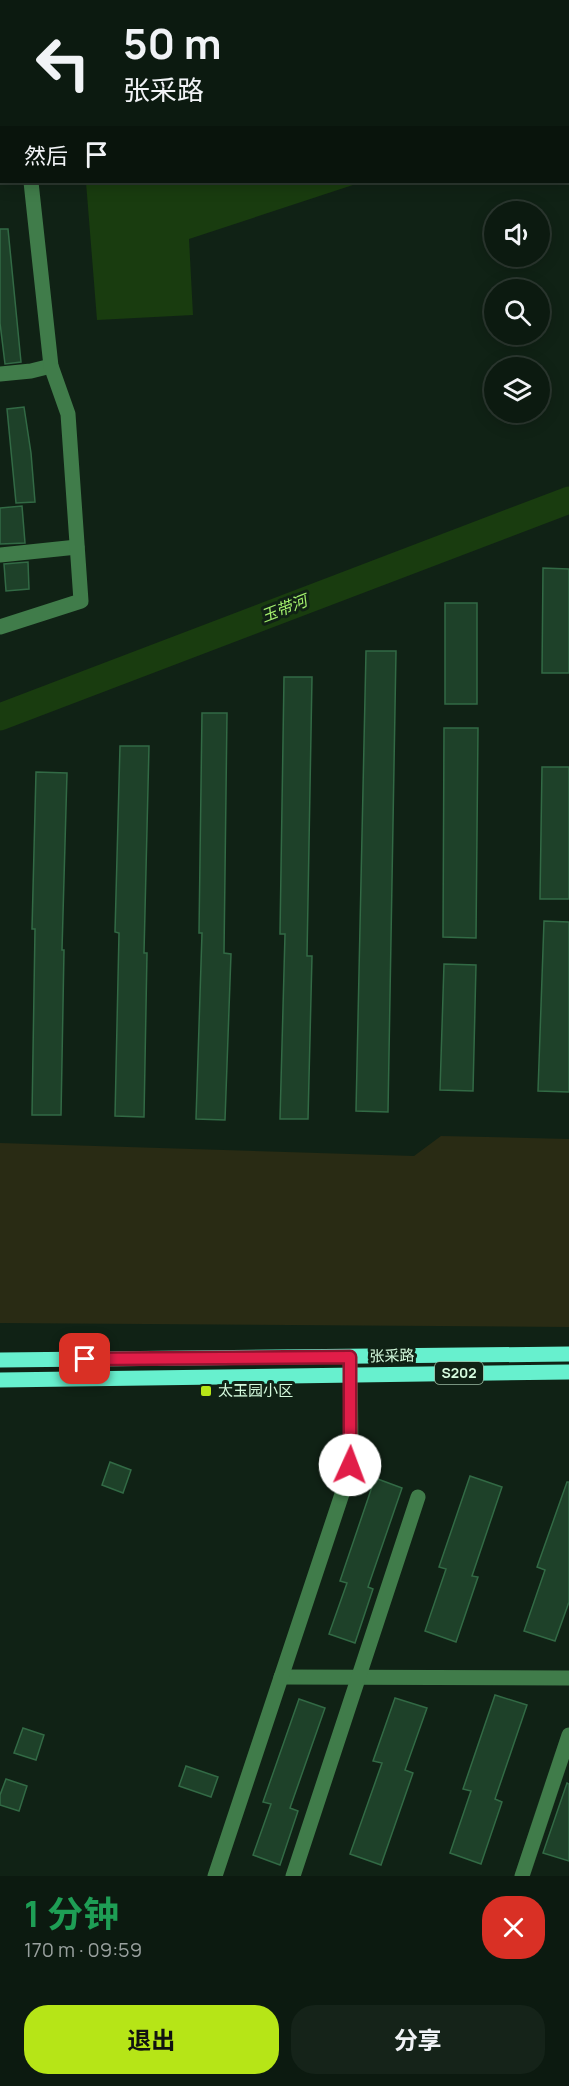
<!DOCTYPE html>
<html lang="zh">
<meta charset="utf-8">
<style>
body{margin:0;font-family:Manrope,"Noto Sans SC",sans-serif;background:#152319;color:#f1f3f6;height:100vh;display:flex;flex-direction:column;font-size:22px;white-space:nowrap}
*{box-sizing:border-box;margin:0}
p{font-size:20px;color:#9aa19f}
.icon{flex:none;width:33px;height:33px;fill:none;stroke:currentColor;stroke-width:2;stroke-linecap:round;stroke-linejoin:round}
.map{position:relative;height:1876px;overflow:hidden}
.details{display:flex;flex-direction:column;background:#0c1a10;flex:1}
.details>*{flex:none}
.top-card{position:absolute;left:0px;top:0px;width:570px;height:183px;box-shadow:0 3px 15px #0003,0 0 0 2px #2c3830;background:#0c1a10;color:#f1f3f6;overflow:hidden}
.buttons{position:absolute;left:484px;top:201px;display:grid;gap:12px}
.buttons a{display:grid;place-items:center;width:66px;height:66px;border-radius:50%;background:#0c1a10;box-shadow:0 3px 15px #0003,0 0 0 2px #2c3830;font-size:30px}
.pin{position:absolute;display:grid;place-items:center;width:51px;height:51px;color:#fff;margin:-26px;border-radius:12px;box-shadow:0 3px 9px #0006}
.me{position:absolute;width:66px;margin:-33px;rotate:2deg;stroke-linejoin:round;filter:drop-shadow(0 0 4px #0008)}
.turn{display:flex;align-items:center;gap:21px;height:126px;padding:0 24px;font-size:27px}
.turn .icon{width:78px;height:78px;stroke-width:2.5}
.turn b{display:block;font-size:42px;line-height:51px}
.then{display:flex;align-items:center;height:57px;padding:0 24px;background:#0003;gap:12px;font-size:22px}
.round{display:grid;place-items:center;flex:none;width:63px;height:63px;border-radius:24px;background:#152319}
.summary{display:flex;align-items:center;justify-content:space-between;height:102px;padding:0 24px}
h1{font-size:36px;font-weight:700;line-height:45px;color:#1e9e55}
.primary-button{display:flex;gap:12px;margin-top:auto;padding:12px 24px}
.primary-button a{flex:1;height:69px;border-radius:24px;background:#b6e517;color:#111;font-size:24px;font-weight:700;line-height:69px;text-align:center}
.primary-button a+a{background:#152319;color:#f1f3f6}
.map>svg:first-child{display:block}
.green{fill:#292b14}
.water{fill:#193c0f}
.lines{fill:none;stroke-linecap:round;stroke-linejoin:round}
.river{stroke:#193c0f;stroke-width:27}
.building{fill:#1e4129;stroke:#326a45;stroke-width:1.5}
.minor{stroke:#407c4a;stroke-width:15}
.major{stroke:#67f0ce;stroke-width:15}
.route-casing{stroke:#92132f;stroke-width:15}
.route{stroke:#e11d48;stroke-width:10}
.poi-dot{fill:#b6e517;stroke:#102215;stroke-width:2}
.labels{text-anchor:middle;stroke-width:6;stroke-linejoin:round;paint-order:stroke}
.shield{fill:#102215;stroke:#9abaa2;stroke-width:1.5}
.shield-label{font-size:14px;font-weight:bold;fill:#d5fbde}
.street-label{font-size:15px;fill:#d5fbde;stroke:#102215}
.poi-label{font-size:15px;fill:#d5fbde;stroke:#102215;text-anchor:start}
.water-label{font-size:16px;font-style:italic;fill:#a3f06d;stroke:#102215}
</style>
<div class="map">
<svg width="569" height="1876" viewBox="0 0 569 1876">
<rect width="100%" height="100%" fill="#102215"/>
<path class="green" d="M441,1136L569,1139V1327L0,1323V1143L414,1156Z"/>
<path class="water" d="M86,182H362L189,239L193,315L97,320Z"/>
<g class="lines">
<path class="river" d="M0,717L569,500"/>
</g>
<g class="building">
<path d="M0,229H8L21,362L5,364L0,323Z"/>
<path d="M24,407L31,453L35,502L16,503L7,409Z"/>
<path d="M22,506L25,543L0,544V508Z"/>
<path d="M28,562L29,589L6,591L4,564Z"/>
<path d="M543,568L569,569V673H542Z"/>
<rect x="445" y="603" width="32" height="101"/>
<path d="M366,651H396L388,1112L356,1111Z"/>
<path d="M284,677H312L307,956H312L308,1119H280L285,934H280Z"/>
<path d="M202,713H227L224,953L231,954L225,1120L196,1119L202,933H199Z"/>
<path d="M444,728H478L476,938L443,937Z"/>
<path d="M120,746H149L144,953H147L144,1117L115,1116L119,933L115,932Z"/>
<path d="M542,767H569V899H540Z"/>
<path d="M36,772L67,773L62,950H64L61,1115H32L35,929H32Z"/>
<path d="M544,921L569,922V1092L538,1091Z"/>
<path d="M444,964L476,965L473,1091L440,1090Z"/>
<path d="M110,1462L131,1470L123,1493L102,1485Z"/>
<path d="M470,1476L502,1487L472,1576L478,1577L456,1642L425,1631L446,1569L439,1567Z"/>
<path d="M375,1478L402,1488L368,1587L373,1589L355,1643L329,1634L347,1583L340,1581Z"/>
<path d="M567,1482H569V1602L555,1641L524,1631L545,1570L537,1567Z"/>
<path d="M495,1695L527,1705L495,1799L502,1802L481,1864L450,1853L471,1791L463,1789Z"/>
<path d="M395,1698L427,1708L405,1770L413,1773L381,1865L350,1854L382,1763L373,1761Z"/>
<path d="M299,1699L325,1708L290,1808L298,1811L280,1865L253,1855L271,1804L263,1802Z"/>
<path d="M23,1728L44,1735L36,1760L14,1753Z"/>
<path d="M186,1766L218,1777L211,1797L179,1786Z"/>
<path d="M6,1779L27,1786L19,1811L0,1805V1795Z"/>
<path d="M567,1783L569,1784V1861L543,1853Z"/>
</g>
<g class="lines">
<g class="minor">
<path d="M12,0L13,2"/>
<path d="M0,374L31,371L51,366"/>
<path d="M0,555L77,547"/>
<path d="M0,627L81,601L68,414L51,366L31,182"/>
<path d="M281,1677L569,1678"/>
<path d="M215,1876L346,1482L351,1448L350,1357"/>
<path d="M293,1876L418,1497"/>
<path d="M522,1876L569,1735"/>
</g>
<g class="major">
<path d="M0,1360L569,1354"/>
<path d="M0,1380L569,1372"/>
</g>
</g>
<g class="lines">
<g class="route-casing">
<path id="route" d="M85,1359L350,1357V1465"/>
</g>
<use href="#route" class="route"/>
</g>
<rect class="poi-dot" x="200" y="1385" width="12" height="12" rx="3"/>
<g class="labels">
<rect class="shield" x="435" y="1362" width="48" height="22" rx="4.5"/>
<g class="shield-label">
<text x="459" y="1378">S202</text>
</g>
<g class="street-label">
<text transform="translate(392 1356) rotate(-1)" y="5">张采路</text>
</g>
<g class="poi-label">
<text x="218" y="1396">太玉园小区</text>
</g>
<g class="water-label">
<text transform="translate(284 608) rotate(-21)" y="6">玉带河</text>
</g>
</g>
</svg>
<div class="buttons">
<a><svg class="icon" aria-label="sound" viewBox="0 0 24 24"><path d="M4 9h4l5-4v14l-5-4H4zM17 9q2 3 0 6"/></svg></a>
<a><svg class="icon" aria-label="search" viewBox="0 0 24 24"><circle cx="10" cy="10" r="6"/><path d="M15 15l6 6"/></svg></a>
<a><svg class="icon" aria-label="layers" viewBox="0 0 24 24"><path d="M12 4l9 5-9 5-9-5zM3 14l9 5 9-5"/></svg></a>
</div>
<div class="pin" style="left:85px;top:1359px;background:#d93025"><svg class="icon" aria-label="arrive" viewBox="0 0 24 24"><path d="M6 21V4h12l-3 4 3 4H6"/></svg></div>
<svg class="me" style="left:350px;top:1465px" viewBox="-20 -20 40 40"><circle r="19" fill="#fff"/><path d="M0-13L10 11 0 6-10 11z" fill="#e11d48"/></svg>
<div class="top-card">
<div class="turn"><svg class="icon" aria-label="left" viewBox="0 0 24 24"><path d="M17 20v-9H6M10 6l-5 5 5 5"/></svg><div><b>50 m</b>张采路</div></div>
<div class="then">然后<svg class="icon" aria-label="arrive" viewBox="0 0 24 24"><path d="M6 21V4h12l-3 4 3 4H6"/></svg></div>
</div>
</div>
<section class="details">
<div class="summary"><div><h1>1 分钟</h1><p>170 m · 09:59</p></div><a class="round" style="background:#d93025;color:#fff"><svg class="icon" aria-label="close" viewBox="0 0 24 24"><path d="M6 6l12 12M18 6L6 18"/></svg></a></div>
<div class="primary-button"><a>退出</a><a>分享</a></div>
</section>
